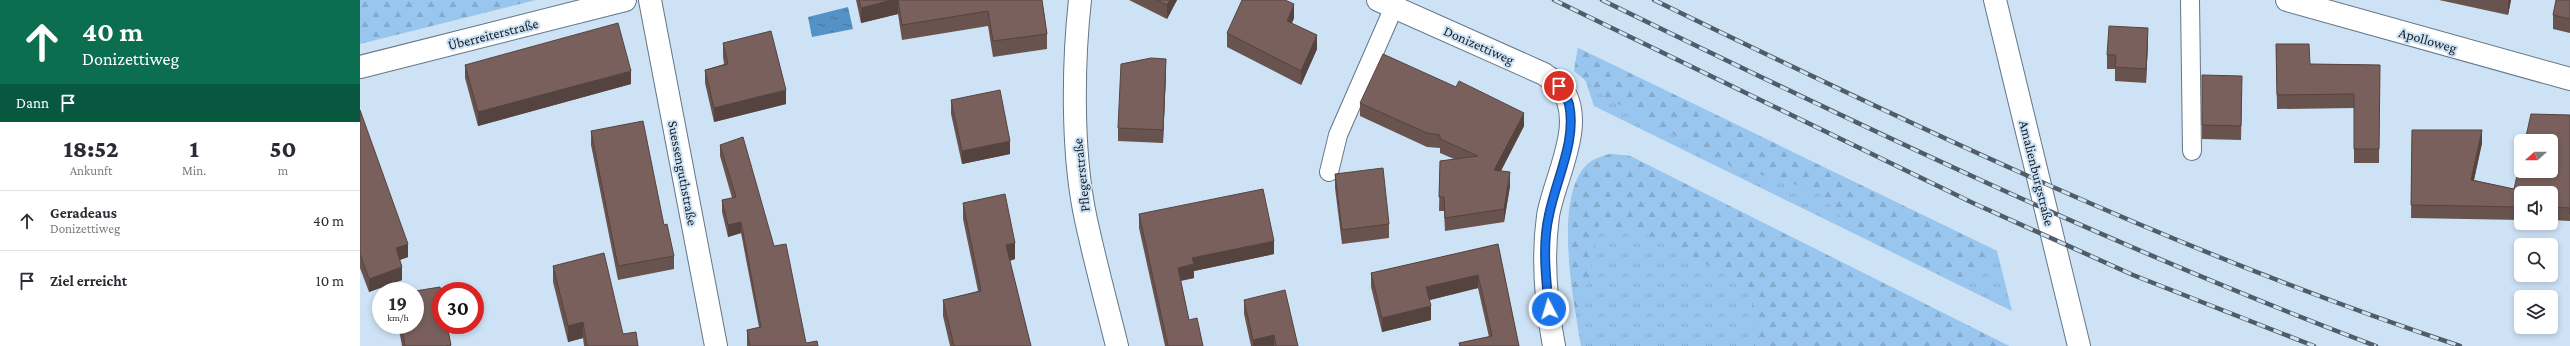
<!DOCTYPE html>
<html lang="de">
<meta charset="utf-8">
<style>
body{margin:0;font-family:"Crimson Pro",serif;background:#f7f7f7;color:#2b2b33;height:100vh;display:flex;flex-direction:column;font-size:15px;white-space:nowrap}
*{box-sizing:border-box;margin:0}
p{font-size:13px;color:#7c7c81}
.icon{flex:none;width:22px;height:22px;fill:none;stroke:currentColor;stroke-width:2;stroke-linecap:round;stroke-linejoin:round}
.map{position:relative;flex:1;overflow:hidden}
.sheet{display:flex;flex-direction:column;background:#fff;width:360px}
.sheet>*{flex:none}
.banner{background:#0b6e4f;color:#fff;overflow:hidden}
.needle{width:26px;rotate:249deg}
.buttons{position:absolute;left:2154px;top:134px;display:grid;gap:8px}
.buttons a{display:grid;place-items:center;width:44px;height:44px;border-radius:6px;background:#fff;box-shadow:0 2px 6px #0003;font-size:20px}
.speed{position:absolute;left:12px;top:282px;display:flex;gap:8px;font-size:20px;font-weight:700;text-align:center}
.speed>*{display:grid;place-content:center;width:52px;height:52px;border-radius:50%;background:#fff;box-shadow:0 2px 6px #0003;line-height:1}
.speed small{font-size:10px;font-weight:400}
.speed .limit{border:6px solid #d22;background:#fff;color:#111}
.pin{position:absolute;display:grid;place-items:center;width:34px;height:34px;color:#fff;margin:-17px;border:2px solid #fff;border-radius:50%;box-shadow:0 1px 4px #0007}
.me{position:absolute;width:44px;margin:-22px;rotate:355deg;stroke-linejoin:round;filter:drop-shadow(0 0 3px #0008)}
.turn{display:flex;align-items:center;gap:14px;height:84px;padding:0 16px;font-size:18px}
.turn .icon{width:52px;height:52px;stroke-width:2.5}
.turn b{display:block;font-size:28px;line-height:34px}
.then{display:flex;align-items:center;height:38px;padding:0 16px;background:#0003;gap:8px;font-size:15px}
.eta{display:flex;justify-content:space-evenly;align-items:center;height:68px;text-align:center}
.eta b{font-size:24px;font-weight:800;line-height:28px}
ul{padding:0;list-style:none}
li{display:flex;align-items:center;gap:12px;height:60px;padding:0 16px;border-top:1px solid #e1e1e2}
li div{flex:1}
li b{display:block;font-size:15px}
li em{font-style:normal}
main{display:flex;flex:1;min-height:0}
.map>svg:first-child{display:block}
.grass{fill:url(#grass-tufts)}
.forest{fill:url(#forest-firs)}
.water{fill:url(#water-ripples)}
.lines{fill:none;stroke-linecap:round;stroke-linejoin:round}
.service-casing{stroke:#647687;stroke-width:20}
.minor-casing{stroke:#647687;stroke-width:24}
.primary-casing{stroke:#647687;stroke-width:24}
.service{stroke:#fff;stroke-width:18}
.minor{stroke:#fff;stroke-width:22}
.primary{stroke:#fff;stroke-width:22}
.rail-casing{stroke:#515c67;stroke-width:4.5}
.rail{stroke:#cde2f5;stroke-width:3;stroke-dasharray:9;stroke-linecap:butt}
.wall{fill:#68534f}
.shaded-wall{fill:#554340}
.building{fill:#79605c;stroke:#554340}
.route-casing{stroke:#114b97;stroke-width:10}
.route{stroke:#1a73e8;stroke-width:7}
.labels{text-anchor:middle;stroke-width:4;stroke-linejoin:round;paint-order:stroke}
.street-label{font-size:14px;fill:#161d24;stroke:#cde2f5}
</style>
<main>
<section class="sheet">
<div class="banner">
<div class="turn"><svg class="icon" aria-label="ahead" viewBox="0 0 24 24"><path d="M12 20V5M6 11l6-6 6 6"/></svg><div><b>40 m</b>Donizettiweg</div></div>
<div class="then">Dann<svg class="icon" aria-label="arrive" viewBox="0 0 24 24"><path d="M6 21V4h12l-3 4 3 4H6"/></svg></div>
</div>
<div class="eta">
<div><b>18:52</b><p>Ankunft</p></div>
<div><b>1</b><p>Min.</p></div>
<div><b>50</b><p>m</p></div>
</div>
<ul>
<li><svg class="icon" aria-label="ahead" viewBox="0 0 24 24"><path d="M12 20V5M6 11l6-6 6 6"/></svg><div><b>Geradeaus</b><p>Donizettiweg</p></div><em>40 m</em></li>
<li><svg class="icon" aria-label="arrive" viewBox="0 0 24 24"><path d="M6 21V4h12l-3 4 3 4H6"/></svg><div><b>Ziel erreicht</b></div><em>10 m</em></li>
</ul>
</section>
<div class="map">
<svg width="2210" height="346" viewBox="0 0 2210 346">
<defs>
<pattern id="grass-tufts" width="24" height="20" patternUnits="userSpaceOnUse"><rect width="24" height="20" fill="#99c6ee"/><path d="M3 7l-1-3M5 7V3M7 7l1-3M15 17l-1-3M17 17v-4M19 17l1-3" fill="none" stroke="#83aacc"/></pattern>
<pattern id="forest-firs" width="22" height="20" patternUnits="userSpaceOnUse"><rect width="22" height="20" fill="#99c6ee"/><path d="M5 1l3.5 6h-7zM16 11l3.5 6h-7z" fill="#83aacc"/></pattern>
<pattern id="water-ripples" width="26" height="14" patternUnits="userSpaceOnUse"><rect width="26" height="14" fill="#5491c4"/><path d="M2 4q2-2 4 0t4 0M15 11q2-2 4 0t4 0" fill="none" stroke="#45769f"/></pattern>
</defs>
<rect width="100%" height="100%" fill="#cde2f5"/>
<g class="grass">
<path d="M1218,48L1637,251L1652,311L1234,106L1225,79L1214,71Z"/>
<path d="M1250,154L1270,156L1649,346H1221C1214,303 1195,205 1224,168C1231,159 1240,157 1250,154Z"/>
</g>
<g class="forest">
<path d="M0,0H176L0,44Z"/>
<path d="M1218,48L1637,251L1628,266L1611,278L1589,279L1494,233L1459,191L1373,167L1244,96L1214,71Z"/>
<path d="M1250,154L1270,156L1649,346H1395L1391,288L1298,238L1239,224L1230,274L1216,315C1210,278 1198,199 1224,168C1231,159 1240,157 1250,154Z"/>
</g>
<path class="water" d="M488,7L493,29L452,37L448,17Z"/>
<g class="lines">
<g class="service-casing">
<g id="service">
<path d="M1830,0L1832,151"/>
<path d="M969,172L978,135L1034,7"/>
</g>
</g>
<g class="minor-casing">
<g id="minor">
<path d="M290,0L356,346"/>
<path d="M720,0C713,63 712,147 724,210C733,255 746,301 757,346"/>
<path d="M1018,0L1184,74C1189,78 1195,81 1199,85C1229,120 1194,178 1188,216C1182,259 1186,304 1194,346"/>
<path d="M1927,0L2210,79"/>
<path d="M0,67L265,0"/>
</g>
</g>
<g class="primary-casing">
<path id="primary" d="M1635,0L1719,346"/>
</g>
<use href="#service" class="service"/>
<use href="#minor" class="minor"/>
<use href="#primary" class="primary"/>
<g class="rail-casing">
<g id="rail">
<path d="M1194,0L1613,203L1773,275L1954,346"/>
<path d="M1242,0C1496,124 1751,246 2016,346"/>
<path d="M1294,0C1557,128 1823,254 2100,346"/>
</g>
</g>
<use href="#rail" class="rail"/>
</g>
<g class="wall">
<path d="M496,0H682L687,34V49L633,57L628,26L542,40L538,14L501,23Z"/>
<path d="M769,0H817L807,19Z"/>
<path d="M2079,0H2151L2148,15Z"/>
<path d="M2210,0V33L2193,29V15Z"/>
<path d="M934,18L932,23L957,49L941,85L867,47V33Z"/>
<path d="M1788,42L1786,83L1755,81V69H1747V55Z"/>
<path d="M363,43L426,104L354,122L345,83V70L364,64L363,57Z"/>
<path d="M1916,44L1950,64L2020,65L2019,163H1994V108L1917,109Z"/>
<path d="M105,65L271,84L118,126L105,78Z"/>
<path d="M806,72L803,143L758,141V128Z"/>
<path d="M1842,75L1882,90L1881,140L1842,139Z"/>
<path d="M591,100L650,154L602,164L591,114Z"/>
<path d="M1000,103L1164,126L1141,171L1150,186L1144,222L1085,231L1084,211H1079L1080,161L1094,159L1080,153V148L1067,147L1000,116Z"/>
<path d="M0,110L48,257L40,260L42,280L9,292L0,268Z"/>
<path d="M2210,115V227V221L2191,220V193H2161V220L2051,218L2052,130L2122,143L2114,180L2154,189Z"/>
<path d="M231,131L304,225L314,256V269L258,280L231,145Z"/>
<path d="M360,145L414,246L446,343L458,346H387V330L399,327L381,233L368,237L362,212V200L372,198L360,156Z"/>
<path d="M975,174L1029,224V238L982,244L975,188Z"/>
<path d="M603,203L655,259L650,261L671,346H590L583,316V300L618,291L603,219Z"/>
<path d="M779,214L914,254L834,271V278L821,281L829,320L843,346H805L779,228Z"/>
<path d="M1138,244L1159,346H1099V343L1129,337L1118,288L1069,300L1071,320L1022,332L1011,287V273Z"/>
<path d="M193,266L263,334L278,346H224L223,338L208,342L193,282Z"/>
<path d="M884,300L938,346H891L884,314Z"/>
<path d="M38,325H87L91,346H42Z"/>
</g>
<g class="shaded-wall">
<path d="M532,0H538V14L501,23V8Z"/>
<path d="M810,0H817L807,19V5Z"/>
<path d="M2148,0H2151L2148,15Z"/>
<path d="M934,4V18L927,34V21Z"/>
<path d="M1788,28V42L1786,83V69Z"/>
<path d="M957,35V49L941,85V71Z"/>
<path d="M806,59V72L803,143V130Z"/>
<path d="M271,71V84L118,126V112Z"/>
<path d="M426,90V104L354,122V108Z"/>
<path d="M1164,113V126L1134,184V170Z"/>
<path d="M2122,130V143L2111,193V180Z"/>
<path d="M650,141V154L602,164V151Z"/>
<path d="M1150,172V186L1144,222V209Z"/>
<path d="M381,222V233L368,237V225Z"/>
<path d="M914,241V254L834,271V278L818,281V268L832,258Z"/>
<path d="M655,243V259L646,261V245Z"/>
<path d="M48,244V257L36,261V248Z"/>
<path d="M42,267V280L9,292V279Z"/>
<path d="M1118,275V288L1066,301V287Z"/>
<path d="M1071,306V320L1022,332V318Z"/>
<path d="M223,322V338L208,342V326Z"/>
<path d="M914,335V346H893V340Z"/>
</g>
<g class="building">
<path d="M499,0H532L501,8Z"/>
<path d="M538,0H682L687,34L633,41L628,11L542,25Z"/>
<path d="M796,0H810L807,5Z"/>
<path d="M882,0H925L934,4L927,21L957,35L941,71L867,33Z"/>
<path d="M2196,0H2210V19L2193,15Z"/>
<path d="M258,23L271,71L118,112L105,65Z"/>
<path d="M1749,26L1788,28L1786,69L1755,67L1756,55H1747Z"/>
<path d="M411,31L426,90L354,108L345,70L368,64L363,43Z"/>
<path d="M1916,44H1949L1950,64L2020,65L2019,149H1994V94L1917,95Z"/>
<path d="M1023,54L1096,87L1099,81L1164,113L1134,170L1150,172L1144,209L1085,218L1084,197H1079L1080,161L1118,156L1080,139V135L1067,133L1000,103Z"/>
<path d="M791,58L806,59L803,130L758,128L761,64Z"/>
<path d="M1842,75L1882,76L1881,126L1842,125Z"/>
<path d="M640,90L650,141L602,151L591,100Z"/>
<path d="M0,110L48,244L36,248L42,267L9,279L0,254Z"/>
<path d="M2171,114L2210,115V214V208L2191,207V193H2161V207L2051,205L2052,130H2122L2111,180L2154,189L2161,158V171H2191V141H2165Z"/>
<path d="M283,121L304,225L307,224L314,256L258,266L231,131Z"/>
<path d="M383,137L414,246L426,244L446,343L457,341L458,346H390L387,330L401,327L381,222L368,225L362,200L376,197L360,145Z"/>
<path d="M1023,168L1029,224L982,230L975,174Z"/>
<path d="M903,189L914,241L832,258L834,264L818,268L829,320L837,318L843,346H808L779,214Z"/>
<path d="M645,194L655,243L646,245L671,346H594L583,300L621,291L603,203Z"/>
<path d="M1138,244L1159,346H1100L1099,343L1132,336L1118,275L1066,287L1071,306L1022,318L1011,273Z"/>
<path d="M244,253L263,334L276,332L278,346H227L223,322L208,326L193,266Z"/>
<path d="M80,287L81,291V325H87L91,345L85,346H45L41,325H55V291Z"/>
<path d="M925,290L938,346H916L914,335L893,340L884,300Z"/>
</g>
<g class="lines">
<g class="route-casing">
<path id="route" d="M1189,309C1186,278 1182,245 1189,215C1196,179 1217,141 1209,104C1207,98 1202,91 1199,86"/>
</g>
<use href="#route" class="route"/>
</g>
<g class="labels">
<g class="street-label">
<text transform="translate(133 34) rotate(-14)" y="5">Überreiterstraße</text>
<text transform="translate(2068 40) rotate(16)" y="5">Apolloweg</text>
<text transform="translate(1119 45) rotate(24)" y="5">Donizettiweg</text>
<text transform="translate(323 173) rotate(79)" y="5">Suessenguthstraße</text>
<text transform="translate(1677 173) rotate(76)" y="5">Amalienburgstraße</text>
<text transform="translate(721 175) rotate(-96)" y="5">Pflegerstraße</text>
</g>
</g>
</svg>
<div class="buttons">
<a><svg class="needle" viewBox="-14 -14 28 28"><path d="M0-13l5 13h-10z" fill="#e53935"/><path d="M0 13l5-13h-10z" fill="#7c7c81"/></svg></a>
<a><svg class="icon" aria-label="sound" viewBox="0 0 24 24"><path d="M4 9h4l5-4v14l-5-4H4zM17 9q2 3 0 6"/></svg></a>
<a><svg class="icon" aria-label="search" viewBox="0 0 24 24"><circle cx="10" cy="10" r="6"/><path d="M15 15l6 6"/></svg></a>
<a><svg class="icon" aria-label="layers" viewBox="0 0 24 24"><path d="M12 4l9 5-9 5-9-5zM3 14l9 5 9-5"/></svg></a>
</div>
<div class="speed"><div>19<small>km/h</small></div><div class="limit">30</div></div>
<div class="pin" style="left:1199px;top:86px;background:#d93025"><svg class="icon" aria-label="arrive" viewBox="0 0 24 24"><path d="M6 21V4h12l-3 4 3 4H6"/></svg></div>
<svg class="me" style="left:1189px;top:309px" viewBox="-20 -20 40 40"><circle r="17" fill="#1a73e8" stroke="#fff" stroke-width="3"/><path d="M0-11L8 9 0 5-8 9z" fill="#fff"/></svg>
</div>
</main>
